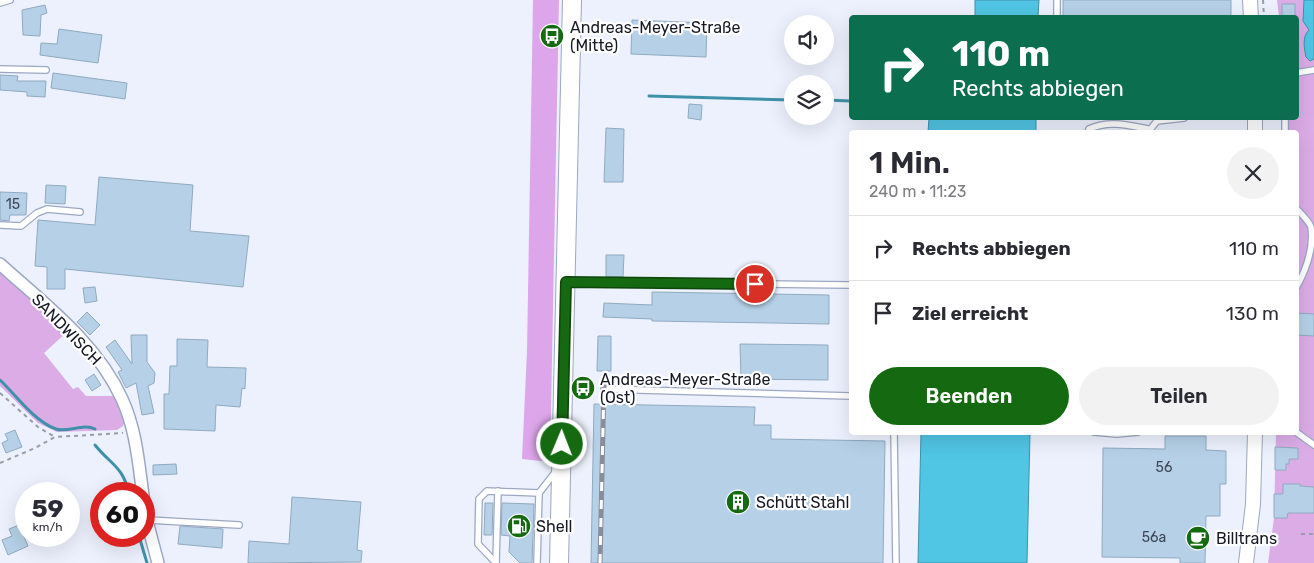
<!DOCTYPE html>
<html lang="de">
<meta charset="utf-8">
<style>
body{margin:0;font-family:Rubik,sans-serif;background:#f2f2f3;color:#2b2b33;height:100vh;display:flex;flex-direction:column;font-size:19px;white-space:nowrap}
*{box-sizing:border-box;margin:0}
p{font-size:16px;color:#7c7c81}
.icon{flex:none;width:28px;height:28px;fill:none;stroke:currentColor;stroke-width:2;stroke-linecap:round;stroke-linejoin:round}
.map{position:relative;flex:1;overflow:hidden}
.sheet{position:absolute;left:849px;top:130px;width:450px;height:305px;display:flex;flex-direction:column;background:#fff;border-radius:5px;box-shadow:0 5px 20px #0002}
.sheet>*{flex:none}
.top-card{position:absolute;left:849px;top:15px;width:450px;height:105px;border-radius:5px;box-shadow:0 5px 20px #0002;background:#0b6e4f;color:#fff;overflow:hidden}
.controls{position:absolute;left:784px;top:15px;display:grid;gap:10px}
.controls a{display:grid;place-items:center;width:50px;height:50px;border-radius:50%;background:#fff;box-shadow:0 5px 20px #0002;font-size:25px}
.speed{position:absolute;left:15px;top:482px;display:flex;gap:10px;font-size:25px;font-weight:700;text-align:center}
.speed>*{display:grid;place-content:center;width:65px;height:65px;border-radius:50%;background:#fff;box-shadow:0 5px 20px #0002;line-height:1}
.speed small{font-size:12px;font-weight:400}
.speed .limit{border:8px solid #d22;background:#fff;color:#111}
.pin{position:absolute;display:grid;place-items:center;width:42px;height:42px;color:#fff;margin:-21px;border:2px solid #fff;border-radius:50%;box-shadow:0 1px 5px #0007}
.me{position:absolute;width:55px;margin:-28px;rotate:1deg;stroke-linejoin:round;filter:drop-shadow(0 0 4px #0008)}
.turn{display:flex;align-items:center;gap:18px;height:105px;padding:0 20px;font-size:22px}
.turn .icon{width:65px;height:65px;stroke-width:2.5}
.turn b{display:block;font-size:35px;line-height:42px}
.round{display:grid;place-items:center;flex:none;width:52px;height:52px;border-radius:26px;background:#f2f2f3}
.headline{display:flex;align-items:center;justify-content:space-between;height:85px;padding:0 20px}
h1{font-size:30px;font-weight:600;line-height:38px}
.button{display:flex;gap:10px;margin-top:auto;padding:10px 20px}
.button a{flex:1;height:58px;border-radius:30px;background:#156a11;color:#fff;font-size:20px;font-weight:600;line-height:58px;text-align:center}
.button a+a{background:#f2f2f3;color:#2b2b33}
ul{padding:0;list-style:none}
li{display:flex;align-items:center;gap:15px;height:65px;padding:0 20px;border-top:1px solid #e1e1e2}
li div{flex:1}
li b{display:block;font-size:19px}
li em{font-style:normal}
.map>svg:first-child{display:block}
.green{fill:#dcace7}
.forest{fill:#dda6ea}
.water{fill:#51c5e4;stroke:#3f91aa}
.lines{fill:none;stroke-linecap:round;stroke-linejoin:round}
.stream{stroke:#3f91aa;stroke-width:3}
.building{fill:#b5d0e7;stroke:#90aac0}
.service-casing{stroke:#9ca7c3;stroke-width:8}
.minor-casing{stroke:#9ca7c3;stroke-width:14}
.tertiary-casing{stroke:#9ca7c3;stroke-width:16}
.primary-casing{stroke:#9ca7c3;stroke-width:20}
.path{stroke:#999da9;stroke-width:2;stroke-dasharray:4 4;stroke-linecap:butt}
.service{stroke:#fff;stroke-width:5.5}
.minor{stroke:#fff;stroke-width:11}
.tertiary{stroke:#fff;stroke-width:14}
.primary{stroke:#fff;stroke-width:18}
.rail-casing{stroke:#898d99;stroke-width:5}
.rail{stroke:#fff;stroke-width:3;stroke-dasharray:9;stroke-linecap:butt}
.route-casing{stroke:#0e450b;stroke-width:12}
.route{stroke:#156a11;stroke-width:9}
.labels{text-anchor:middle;stroke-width:4.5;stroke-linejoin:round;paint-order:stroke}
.number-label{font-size:14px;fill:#3e4755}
.poi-label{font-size:16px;fill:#161924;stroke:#fff;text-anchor:start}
.street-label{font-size:16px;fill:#161924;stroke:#fff}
</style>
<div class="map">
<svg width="1314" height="563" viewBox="0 0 1314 563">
<rect width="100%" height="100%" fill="#ecf1fd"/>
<g class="green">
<path d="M1277,0H1314V563H1268L1274,518L1276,433L1296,432V132H1281V118H1296V18L1279,17Z"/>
<path d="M0,270L67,332L44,353L73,389L78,387L86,396H116L125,420L123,426L117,430L57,432L38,423L0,386Z"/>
</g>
<path class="forest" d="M533,0H559L550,462L522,459L527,351Z"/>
<g class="water">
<path d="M975,0H1039L1038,17H975Z"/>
<path d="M1304,0H1314V59L1310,61L1306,57C1304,48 1302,36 1309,30L1303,21Z"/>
<path d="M929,118H1036V132H928Z"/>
<path d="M921,433H1030L1027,563H918Z"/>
</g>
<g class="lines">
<g class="stream">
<path d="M649,96L792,100"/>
<path d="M825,100L851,101"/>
<path d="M0,380C16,395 34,421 56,429C68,433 83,423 95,429"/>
<path d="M95,445C111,465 123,466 129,494"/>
<path d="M139,536L147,563"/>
</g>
</g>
<g class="building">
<rect x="1063" y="0" width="168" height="18"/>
<rect x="1282" y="4" width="13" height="14"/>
<path d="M45,5L47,13L41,15L40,36L23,35L22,10Z"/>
<path d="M632,20L707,23L706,57L631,54Z"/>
<path d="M59,29L102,35L98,63L40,55L41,43L57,44Z"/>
<path d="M53,73L127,83L125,99L51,88Z"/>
<path d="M0,75L18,76L17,81H46L45,97L27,96V92L0,90Z"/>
<path d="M689,104L702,105L701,120L688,118Z"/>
<path d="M606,128L624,129L623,182H604Z"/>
<path d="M99,177L193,185L190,231L249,236L243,287L65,269V289H47V267L35,266L38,220L95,225Z"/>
<path d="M46,185L66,186L65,204L45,203Z"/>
<path d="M0,192L27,193L26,215H10L9,221L0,220Z"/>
<path d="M606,255H624L623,277H606Z"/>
<path d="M95,287L97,301L85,303L83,288Z"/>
<path d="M652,292L829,295V324L652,321V319L603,317L604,303L652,305Z"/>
<path d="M87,312L100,325L90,335L77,322Z"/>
<path d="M1296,313L1314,314V336L1296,335Z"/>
<path d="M131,335H147V362L155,373L154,383L148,386L154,413L142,415L136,383L126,388L118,372L122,370L106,347L115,340L132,364Z"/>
<path d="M598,336H611V371H597Z"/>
<path d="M177,339L208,340L207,367L246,368L245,389L242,388L240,407L216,405L215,431L164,429V394H169L170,366H177Z"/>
<path d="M740,344L828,345V380L741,379Z"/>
<path d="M94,374L101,385L92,391L85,380Z"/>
<path d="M594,404L755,407L754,425H771V439L885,441L883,563H591Z"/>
<path d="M15,430L22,447L6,453L2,443L8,440L5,434Z"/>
<path d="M1165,436H1206V450L1226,451V484H1220V516H1206L1205,563H1180V558L1102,557L1103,448L1165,449Z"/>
<path d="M1275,447L1298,448V459H1289V464H1286V470H1275Z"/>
<path d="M176,464L177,474L153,475V465Z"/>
<path d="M1283,484H1300V486L1314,487V513H1288L1287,518H1274V494H1283Z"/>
<path d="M292,497L361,502L357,550L362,551L361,562L248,563L249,541L289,544Z"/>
<path d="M485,503H493L492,535H484Z"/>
<path d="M502,503L534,504L532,563H520L509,552L510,536L501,535Z"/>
<path d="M19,525L28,546L8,555L2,540L12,536L9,529Z"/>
<path d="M180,526L223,529L222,548L178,544Z"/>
</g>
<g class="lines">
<g class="service-casing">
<g id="service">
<path d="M0,3L10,0"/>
<path d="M1057,18V0"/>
<path d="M0,69L46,70"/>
<path d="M1296,73L1314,70"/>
<path d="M1285,118V132"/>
<path d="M1088,132L1089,129C1109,120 1127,125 1148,129"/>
<path d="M1148,132L1157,121L1184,118"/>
<path d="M1296,208C1301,214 1309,221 1311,227C1314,247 1306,270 1296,288"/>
<path d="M0,225L21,226L37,213L47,209L80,212"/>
<path d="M568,282L851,285"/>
<path d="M604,389L851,396"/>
<path d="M894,432L896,563"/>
<path d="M1094,432L1117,434L1138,432"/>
<path d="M1296,432L1314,445"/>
<path d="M148,520L239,525"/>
<path d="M496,563L478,544L479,499L487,491L539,493"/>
<path d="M496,563L498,491"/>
<path d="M537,563L539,493L557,470"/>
</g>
</g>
<g class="minor-casing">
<path id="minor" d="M0,264C44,304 97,343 122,399C139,436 139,476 146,515C149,531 154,547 158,563"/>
</g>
<g class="tertiary-casing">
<g id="tertiary">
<path d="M1250,0L1251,18"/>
<path d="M1255,118V132"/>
<path d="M1246,563L1253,504L1255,432"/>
</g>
</g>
<g class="primary-casing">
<path id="primary" d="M559,563L572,0"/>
</g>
<g class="path">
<path d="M1263,0L1264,18"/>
<path d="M0,393L38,427L55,437"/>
<path d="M0,463L35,448L55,437L123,433"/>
<path d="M1301,534H1314"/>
</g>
<use href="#service" class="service"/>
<use href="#minor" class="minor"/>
<use href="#tertiary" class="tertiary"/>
<use href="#primary" class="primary"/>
<g class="rail-casing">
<path id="rail" d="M600,563L604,382"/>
</g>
<use href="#rail" class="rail"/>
</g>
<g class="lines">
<g class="route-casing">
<path id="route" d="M562,444L566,282L755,284"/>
</g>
<use href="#route" class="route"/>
</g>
<defs>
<g id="bus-disc" transform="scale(1.25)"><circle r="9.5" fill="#156a11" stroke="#fff"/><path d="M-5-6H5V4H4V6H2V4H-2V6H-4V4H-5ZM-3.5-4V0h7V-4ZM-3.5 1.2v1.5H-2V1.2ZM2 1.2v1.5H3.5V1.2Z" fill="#fff"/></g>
<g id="building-disc" transform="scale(1.25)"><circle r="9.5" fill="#156a11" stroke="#fff"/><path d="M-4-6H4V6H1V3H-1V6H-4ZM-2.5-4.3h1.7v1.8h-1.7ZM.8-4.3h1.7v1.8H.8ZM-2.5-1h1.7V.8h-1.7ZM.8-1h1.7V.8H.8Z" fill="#fff"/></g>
<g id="fuel-disc" transform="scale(1.25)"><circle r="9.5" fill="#156a11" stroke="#fff"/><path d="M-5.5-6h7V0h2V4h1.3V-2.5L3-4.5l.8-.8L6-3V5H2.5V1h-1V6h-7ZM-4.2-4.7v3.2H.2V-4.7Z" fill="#fff"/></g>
<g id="cafe-disc" transform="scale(1.25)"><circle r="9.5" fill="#156a11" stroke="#fff"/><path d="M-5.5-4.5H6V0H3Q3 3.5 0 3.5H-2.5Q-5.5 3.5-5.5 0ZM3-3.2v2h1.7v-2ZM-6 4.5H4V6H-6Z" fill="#fff"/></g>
</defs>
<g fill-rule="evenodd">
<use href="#bus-disc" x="552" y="36"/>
<use href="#bus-disc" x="583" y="388"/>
<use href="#building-disc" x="738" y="502"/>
<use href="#fuel-disc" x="519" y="526"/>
<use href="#cafe-disc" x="1198" y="538"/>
</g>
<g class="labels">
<g class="number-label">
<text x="13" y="209">15</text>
<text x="1164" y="472">56</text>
<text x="1154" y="542">56a</text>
</g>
<g class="poi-label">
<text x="570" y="33">Andreas-Meyer-Straße<tspan x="570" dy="18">(Mitte)</tspan></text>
<text x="600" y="385">Andreas-Meyer-Straße<tspan x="600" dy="18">(Ost)</tspan></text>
<text x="756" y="508">Schütt Stahl</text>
<text x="536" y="532">Shell</text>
<text x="1216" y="544">Billtrans</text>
</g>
<g class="street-label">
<text transform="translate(67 329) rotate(46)" y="6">SANDWISCH</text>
</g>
</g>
</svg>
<div class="controls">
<a><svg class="icon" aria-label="sound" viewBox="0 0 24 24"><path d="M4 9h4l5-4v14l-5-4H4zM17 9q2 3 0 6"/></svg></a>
<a><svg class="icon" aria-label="layers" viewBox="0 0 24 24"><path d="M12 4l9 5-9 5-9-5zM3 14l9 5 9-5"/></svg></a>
</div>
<div class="speed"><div>59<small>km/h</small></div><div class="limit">60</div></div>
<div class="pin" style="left:755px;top:284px;background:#d93025"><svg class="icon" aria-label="arrive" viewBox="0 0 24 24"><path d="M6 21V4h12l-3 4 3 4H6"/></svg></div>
<svg class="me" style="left:562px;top:444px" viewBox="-20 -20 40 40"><circle r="17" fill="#156a11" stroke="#fff" stroke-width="3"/><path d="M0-11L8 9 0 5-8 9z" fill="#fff"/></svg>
<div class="top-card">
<div class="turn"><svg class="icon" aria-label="right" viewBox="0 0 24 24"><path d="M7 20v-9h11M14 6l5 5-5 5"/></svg><div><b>110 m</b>Rechts abbiegen</div></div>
</div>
<section class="sheet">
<div class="headline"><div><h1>1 Min.</h1><p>240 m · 11:23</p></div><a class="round"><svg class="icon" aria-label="close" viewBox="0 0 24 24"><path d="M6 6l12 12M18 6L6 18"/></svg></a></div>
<ul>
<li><svg class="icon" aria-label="right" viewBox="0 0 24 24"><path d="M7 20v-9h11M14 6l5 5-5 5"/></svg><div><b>Rechts abbiegen</b></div><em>110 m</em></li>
<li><svg class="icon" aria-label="arrive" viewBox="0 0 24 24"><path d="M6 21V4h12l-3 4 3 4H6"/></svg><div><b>Ziel erreicht</b></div><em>130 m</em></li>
</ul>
<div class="button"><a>Beenden</a><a>Teilen</a></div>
</section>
</div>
